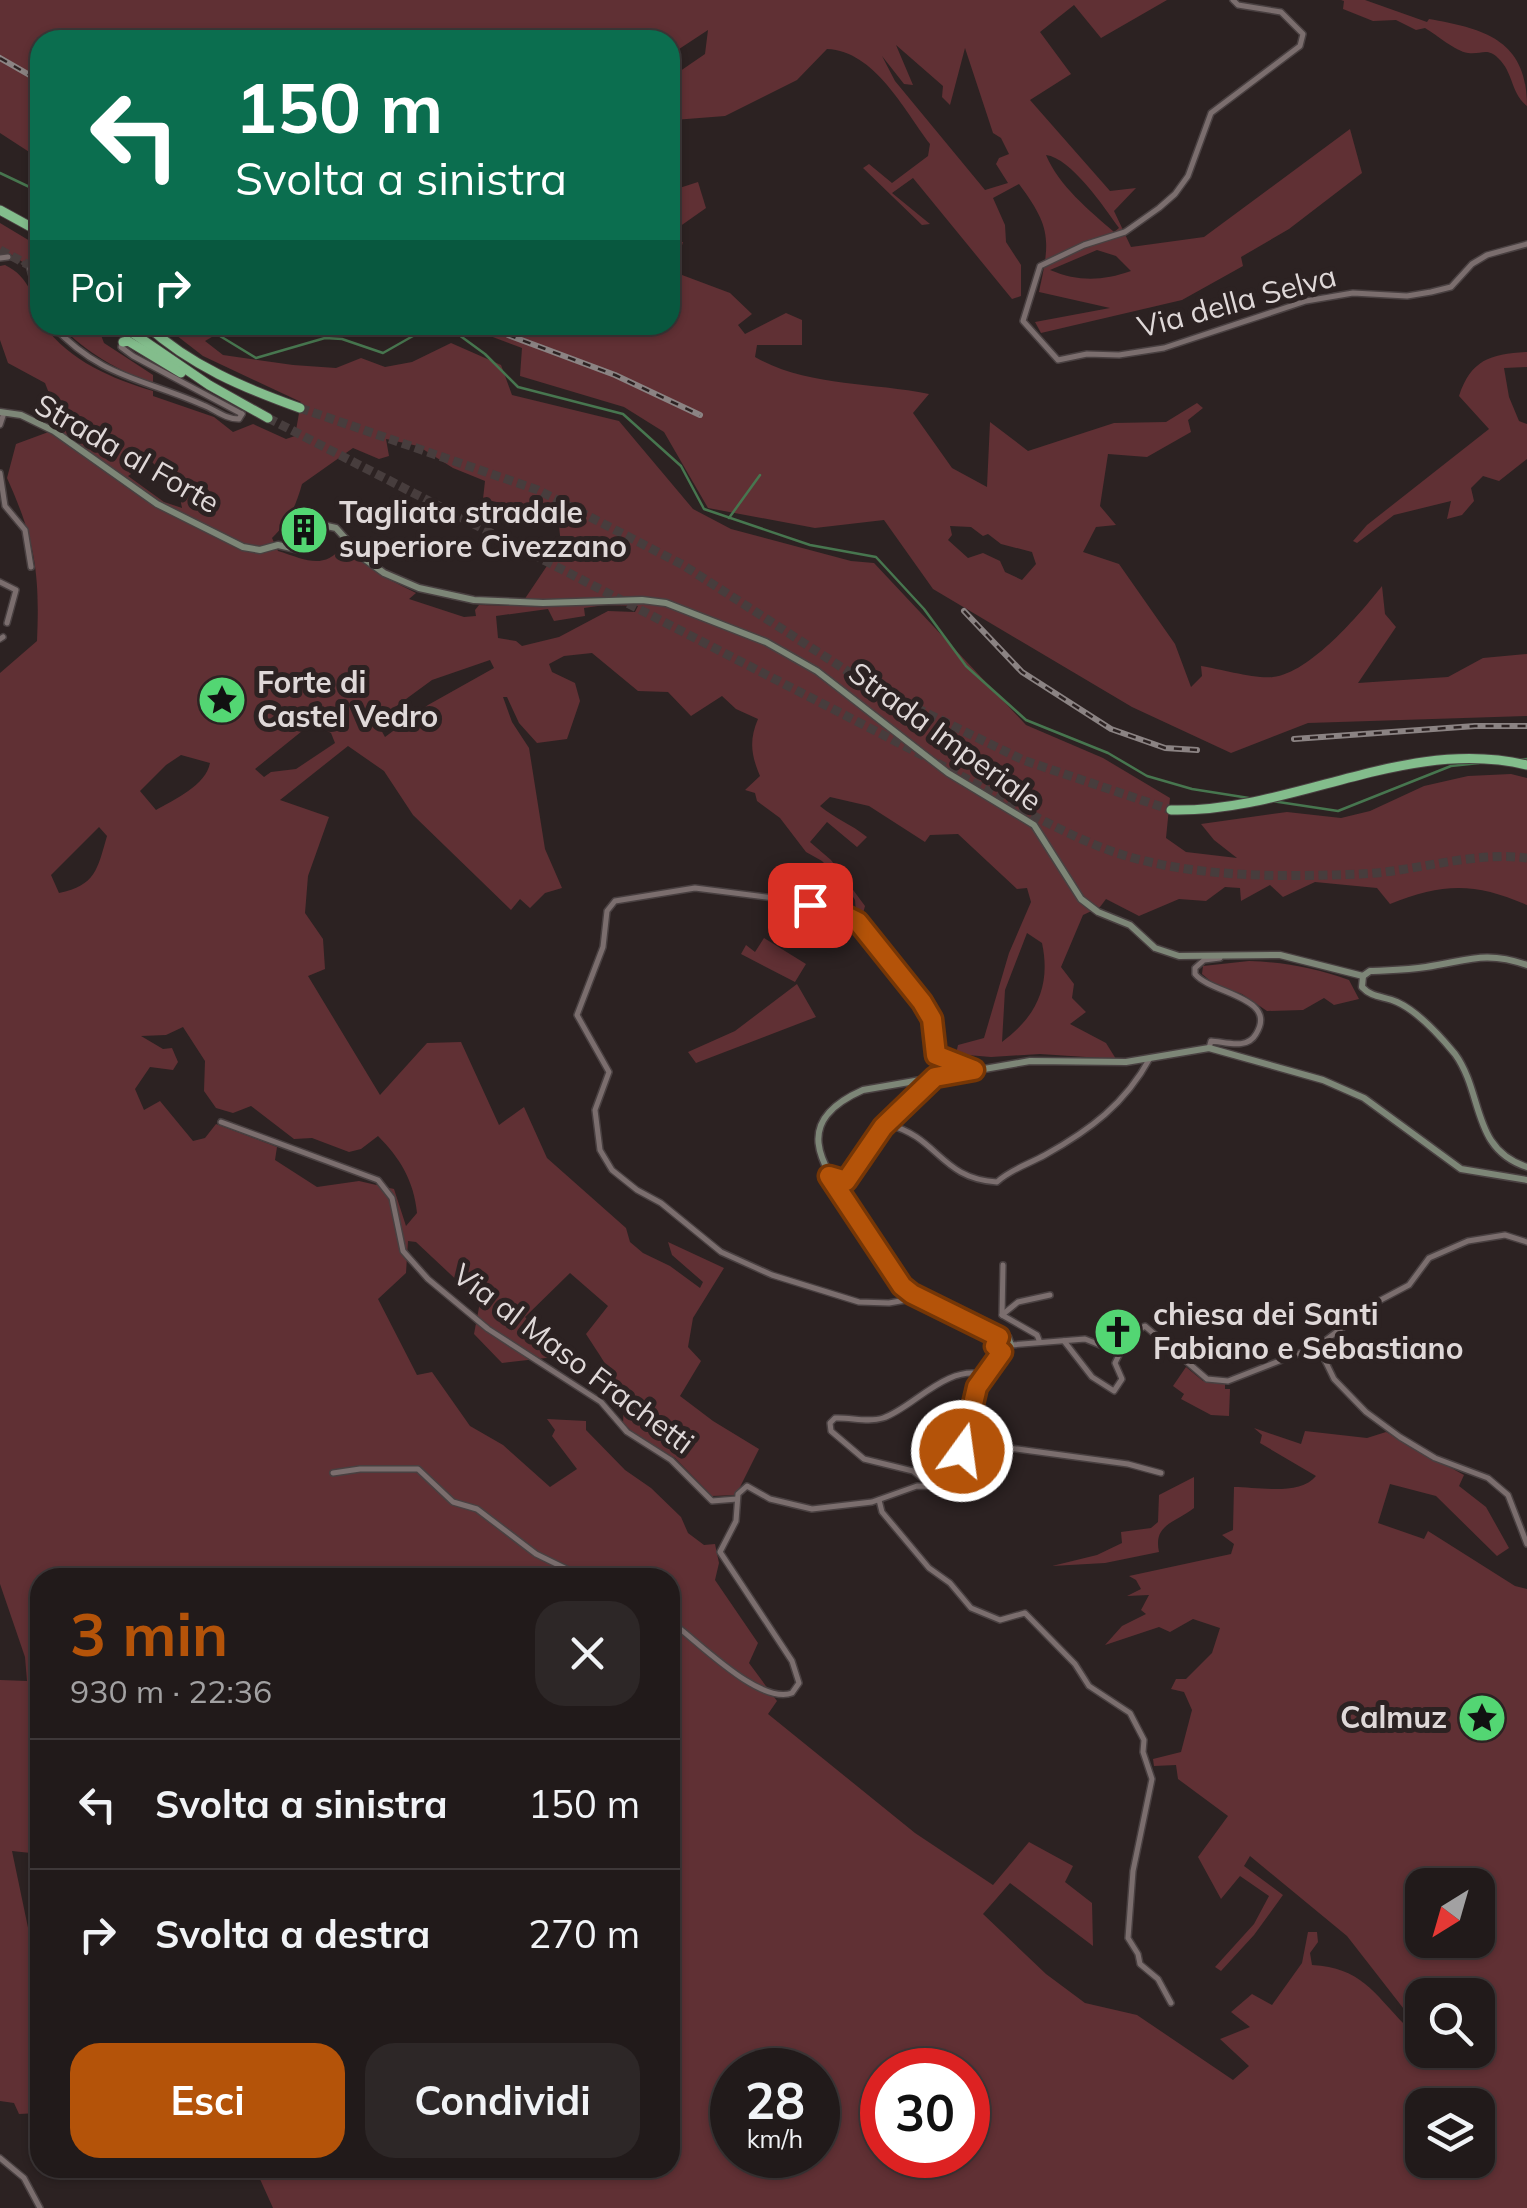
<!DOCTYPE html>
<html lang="it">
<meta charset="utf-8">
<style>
body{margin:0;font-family:Mulish,sans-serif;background:#2d2727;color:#f1f3f6;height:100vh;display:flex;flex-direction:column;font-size:38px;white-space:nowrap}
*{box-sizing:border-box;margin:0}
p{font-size:32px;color:#a2a1a2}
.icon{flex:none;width:55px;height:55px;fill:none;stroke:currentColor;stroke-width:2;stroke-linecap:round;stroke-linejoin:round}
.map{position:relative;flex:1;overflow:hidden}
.details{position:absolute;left:30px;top:1568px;width:650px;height:610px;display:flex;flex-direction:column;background:#211a1a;border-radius:30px;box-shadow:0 2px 8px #0004,0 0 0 2px #3e3839}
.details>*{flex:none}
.top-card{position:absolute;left:30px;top:30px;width:650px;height:305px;border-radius:30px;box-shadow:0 2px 8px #0004,0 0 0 2px #3e3839;background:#0b6e4f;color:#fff;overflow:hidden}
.needle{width:65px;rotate:217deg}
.fabs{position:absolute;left:1405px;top:1868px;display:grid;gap:20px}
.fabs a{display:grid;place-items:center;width:90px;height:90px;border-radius:20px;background:#211a1a;box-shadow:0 2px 8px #0004,0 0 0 2px #3e3839;font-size:50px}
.speed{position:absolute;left:710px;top:2048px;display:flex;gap:20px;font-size:50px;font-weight:700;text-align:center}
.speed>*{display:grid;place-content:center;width:130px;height:130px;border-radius:50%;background:#211a1a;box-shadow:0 2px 8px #0004,0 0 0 2px #3e3839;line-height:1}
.speed small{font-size:25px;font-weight:400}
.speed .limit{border:15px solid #d22;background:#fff;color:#111}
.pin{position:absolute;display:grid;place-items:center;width:85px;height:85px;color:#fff;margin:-42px;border-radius:20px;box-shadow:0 5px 15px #0006}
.me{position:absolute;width:110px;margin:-55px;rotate:14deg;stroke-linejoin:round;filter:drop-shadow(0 0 8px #0008)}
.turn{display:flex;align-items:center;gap:35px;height:210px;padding:0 40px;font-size:45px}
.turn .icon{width:130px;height:130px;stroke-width:2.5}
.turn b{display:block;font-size:70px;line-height:85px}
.then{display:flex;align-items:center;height:95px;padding:0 40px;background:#0003;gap:20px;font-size:38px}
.round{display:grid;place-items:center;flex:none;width:105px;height:105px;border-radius:30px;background:#2d2727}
.overview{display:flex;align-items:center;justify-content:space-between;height:170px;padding:0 40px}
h1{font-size:60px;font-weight:700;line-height:75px;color:#b45309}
.primary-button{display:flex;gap:20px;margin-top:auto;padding:20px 40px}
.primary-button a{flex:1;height:115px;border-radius:30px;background:#b45309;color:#fff;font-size:40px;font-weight:700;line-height:115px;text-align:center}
.primary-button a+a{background:#2d2727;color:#f1f3f6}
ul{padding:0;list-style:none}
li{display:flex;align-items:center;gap:30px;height:130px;padding:0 40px;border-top:2px solid #3e3839}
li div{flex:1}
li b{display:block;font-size:38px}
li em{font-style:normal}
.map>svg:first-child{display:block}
.green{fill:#603034;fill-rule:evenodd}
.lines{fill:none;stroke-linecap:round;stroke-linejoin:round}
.stream{stroke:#47764f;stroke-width:2.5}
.street-tunnel{stroke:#473d3d;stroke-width:5;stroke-dasharray:5 2.5;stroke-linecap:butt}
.highway-tunnel{stroke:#473d3d;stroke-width:9;stroke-dasharray:9 4.5;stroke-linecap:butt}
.street-casing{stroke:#494041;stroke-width:8}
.secondary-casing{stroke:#494041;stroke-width:9}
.highway-casing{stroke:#494041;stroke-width:11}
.street{stroke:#7b6e6e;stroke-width:5}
.secondary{stroke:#7d8677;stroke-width:6}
.highway{stroke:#83bd8c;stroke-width:9}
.rail-casing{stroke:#8b8383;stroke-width:6}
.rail{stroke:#2c2222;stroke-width:2.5;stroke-dasharray:8;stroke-linecap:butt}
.route-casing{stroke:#753606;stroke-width:25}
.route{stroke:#b45309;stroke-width:18}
.labels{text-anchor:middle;stroke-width:10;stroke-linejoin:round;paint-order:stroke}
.street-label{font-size:30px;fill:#dfd8d8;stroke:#2c2222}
.poi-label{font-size:30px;font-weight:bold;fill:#dfd8d8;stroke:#2c2222;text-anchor:start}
</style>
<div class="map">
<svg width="1527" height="2208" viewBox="0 0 1527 2208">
<rect width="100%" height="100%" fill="#2c2222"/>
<g class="green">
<path d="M0,0H1167L1101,38L1074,5L1040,32L1071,74L1030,100L1110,191L1136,188L1114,211L1131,247L1204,237L1350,129L1362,173L1289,229L1241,257L1243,266L1182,300L1041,333L1035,322L1110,308L1039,292C1050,241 1052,228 1019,184L993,198L1005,225L1006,242L1021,265V296L1012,299L913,178L892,193L930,224L922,225L863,168L869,164L892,183L928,156L930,144C904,110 875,51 827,49L797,80L725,116L674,120L670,115V78L705,54L708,30L670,55V40H40V159L0,133ZM896,45L943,86L942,97L950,105L965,48L993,133L1001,138L1009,154L999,158L996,164L1008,183L985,190L895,81L882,56L904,84L913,85ZM1046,155C1071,158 1104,207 1119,228L1114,232C1089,210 1059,186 1046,155ZM1097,250L1116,256L1131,271C1102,281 1079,282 1050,270Z"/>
<path d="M1341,0H1365L1427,22L1429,19C1485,29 1527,40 1527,106C1510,92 1514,73 1498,58C1487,47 1481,55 1468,53C1455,51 1437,35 1425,28L1416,30L1396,20L1373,21L1343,9L1344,1Z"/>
<path d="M698,182L706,208L679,227L670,228V191Z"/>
<path d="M0,223L40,247V288L32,268L10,254L0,256Z"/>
<path d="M670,242H683L674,272L730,293L752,314L738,325L745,334L786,313L802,320V345H757L755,357C808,387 871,382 929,394L913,413L952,468L987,487L990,422L1028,451L1114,423L1166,422L1197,403L1203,408L1188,420L1191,432L1147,457L1108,454L1100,506L1116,525L1096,527L1083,552L1119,564L1175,644L1191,687L1202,676L1201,666C1220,669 1255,679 1273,677C1310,673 1360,614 1382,586L1385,614L1396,627L1358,683L1448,677L1483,658L1527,654V716L1308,723L1231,753L1132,707L933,589L884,520L815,528L708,508L664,432L624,407L520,376L522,348L461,325H670ZM950,526L971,527L983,536L988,534L1001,544L1032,552L1036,564L1022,580L1005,572L1000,561L983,553L968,558L948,540L952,535Z"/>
<path d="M5,265C30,277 35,300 40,325H44C69,361 113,379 153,391V396L214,417L233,432L253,424L286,439L295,436L301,402L203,356L163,325H216L222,331L205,341L223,355L293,365L336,368L361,358L385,367L412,362L451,343L501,365L512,395L619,421L693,509L731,529L851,561L874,563L1026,725L1103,758L1170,798L1166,838L1186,852L1237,858L1214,840L1201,824L1287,812L1341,818L1370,811L1424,786L1468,776L1511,774L1527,778V905C1474,882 1443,883 1390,904L1377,888L1315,882L1283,897L1270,885L1241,901L1240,888L1225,887L1206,901L1179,899L1139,916L1106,899L1100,907L1083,915L1061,967L1074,984L1072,998L1086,1012L1070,1024L1106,1043L1116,1059L1040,1054L991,1057L956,1054L958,1045L984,1038L1009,953L1031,902L1027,888L1017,889L958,834L930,835L925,842L869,806L830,797L820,806C834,818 851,824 867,837L857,847L827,822L810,842L831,860L865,906L862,917L856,914L855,900L845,884L822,861L806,852L780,818L757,801L755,793L745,790L760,776C751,755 749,740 758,719L736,709L722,696L691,716L668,692L638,691L592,653L564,656L549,664L552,672L575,683L580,701L567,739L537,743L519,723L507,697H503L512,722L529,748L545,849L562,888L545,893L530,908L520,899L511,910L413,815L384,771L348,746L280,800L329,817L308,876L305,913L323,939L325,969L308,976L380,1095L427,1043L461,1042L499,1125L524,1107L547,1158L626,1228L630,1242L643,1253L670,1266L700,1288L703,1282L672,1255L668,1242L724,1268L693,1318L688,1347L701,1361L680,1396L713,1421L759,1449L736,1495L712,1496L675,1458L642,1441L623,1423C626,1389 603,1361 586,1334L608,1306L570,1273L525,1317L563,1356L502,1363L474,1334L480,1302L416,1242L408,1241L406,1273L378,1299L417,1375L432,1372L470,1426L503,1445L550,1487L577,1469L552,1436L555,1430L547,1419L586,1421V1430L625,1470L651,1488L681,1517L688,1533L704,1545L715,1544L719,1563L715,1580L758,1643L749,1663L777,1701L768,1714L915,1833L993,1885L1029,1842L1073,1866L1065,1882L1092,1903L1093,1946L1010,1883L983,1914L1046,1974L1085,2003L1137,2015L1233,2080L1249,2066L1220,2039L1250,2027L1231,2012L1252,1994L1272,2005L1302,1963L1308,1932H1317L1318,1942L1310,1953L1312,1965C1361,1968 1373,1992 1405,2025L1414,2022L1347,1936L1250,1856L1244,1866L1283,1895L1254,1935L1221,1971L1215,1967L1254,1924L1269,1896L1240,1876L1221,1899L1198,1857L1228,1816L1178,1779L1176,1765L1154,1766L1153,1759L1181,1752L1192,1710L1184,1692L1171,1689L1176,1679H1186L1212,1653L1220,1628L1193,1619L1170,1632L1159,1627L1105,1645L1122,1626L1146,1614L1141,1610L1149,1595L1127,1596L1141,1589L1136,1580L1129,1576L1231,1554L1234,1544L1222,1535L1233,1530L1234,1487C1258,1487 1300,1496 1316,1476L1260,1443L1262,1435L1254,1428L1301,1444L1305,1431L1367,1438L1386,1432L1464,1475L1459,1486L1486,1507L1509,1548L1497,1556L1436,1496L1390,1484L1378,1523L1424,1539L1428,1531L1515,1586L1527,1589V2208H273L255,2168H670V1578H40V1854L12,1851L40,1985V2048H33L29,2054L34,2090L40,2094V2113L19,2114L14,2103L0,2101V1680L27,1681L25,1657L0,1584V673L37,641C40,573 35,540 7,478L16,444L62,427L45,383L8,363L0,340V266ZM386,439L418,446L453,468L485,481L483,499L558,516L561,545L520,606L479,605L475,610L476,616L464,617L409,599L416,593L380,575L343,547C322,570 307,560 278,551L272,538C288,523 296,506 302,484L353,448L379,459L389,456ZM151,461L178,488L182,508L164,502L128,476ZM605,605L638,606L635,612L608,611L559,637L522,646L516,641L498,638L496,616L548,609L554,621L585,616L584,608ZM490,660L494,668L428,705L385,737L376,721L432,680ZM312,723L331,733L335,743L296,769L271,772L264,777L255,769ZM181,755L210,763C206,785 174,800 156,810L140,791L166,765ZM99,827L107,836C97,870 96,885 59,893L51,875ZM1027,933L1042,943C1051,985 1037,1016 1002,1042L1005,990ZM183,1027L205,1061L204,1091L216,1108L233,1113L251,1106L294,1139L312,1138L349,1152L361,1149L378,1136C400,1158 414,1181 417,1213L406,1226L394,1189L359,1181L317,1187L275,1160L277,1147L216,1124L205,1138L193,1141L160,1101L144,1110L135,1089L150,1067L173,1070L178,1062L172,1048L163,1049L141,1036L166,1035ZM1422,1885H1478V1940H1422ZM1422,1995H1478V2050H1422ZM732,2070H818V2155H732ZM882,2070H968V2155H882ZM1422,2105H1478V2160H1422Z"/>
<path d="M60,325H97L104,343L153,375V384C118,370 86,353 60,325Z"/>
<path d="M1527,352V367L1504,368L1509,397L1519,421L1527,424V459L1499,481L1483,476L1471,488L1474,501L1462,515L1447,519L1451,501L1394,515L1357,543L1353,541L1367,525L1489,429L1459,396C1471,360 1490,354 1527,352Z"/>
<path d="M764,938L806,964L795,982L741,954L746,945L755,952Z"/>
<path d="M1249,961C1285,962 1315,968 1349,980L1359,999L1334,1005L1324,998L1303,1010L1267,1011L1242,994L1214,984L1202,974L1203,966Z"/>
<path d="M797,984L816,1017L696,1063L688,1052L735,1031Z"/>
<path d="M1186,1367L1203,1381L1225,1384V1389H1230L1229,1416L1211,1415L1181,1399L1184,1394L1173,1386Z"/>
<path d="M1194,1477V1508C1175,1523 1153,1524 1159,1552L1105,1563L1052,1566L1097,1555L1122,1543L1121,1532L1151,1528L1158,1522L1159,1495Z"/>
</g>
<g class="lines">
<g class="stream">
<path d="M0,173L40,192"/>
<path d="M213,325L220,336L256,358L325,338L342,339L383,353L420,332H455L485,354L518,387L623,414L681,466L704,509L810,545L876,557L924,609L966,666L1026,720L1108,753L1147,776L1192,789L1249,798"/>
<path d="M729,518L760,475"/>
<path d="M1517,760L1527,759"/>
<path d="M1272,801L1338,811L1451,766L1479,763"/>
</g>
<path class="street-tunnel" d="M8,257L21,261L30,269"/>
<g class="highway-tunnel">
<path d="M0,250L40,271"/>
<path d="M300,408L538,490L683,565L869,685L1023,760L1171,810"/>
<path d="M268,418L924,756"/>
<path d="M937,763C995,793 1062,836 1123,855C1199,878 1282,877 1360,874C1416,872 1470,851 1527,858"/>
</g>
<g class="street-casing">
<g id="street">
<path d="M1233,0L1238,5L1281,12L1303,34L1300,46L1211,113L1188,176L1175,194L1159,208L1125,232L1084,245L1040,266L1023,321L1058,360L1087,354L1119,355L1164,348L1306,301L1353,293L1407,296L1431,292L1451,287L1472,264L1487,255L1527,244"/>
<path d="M0,258L8,257"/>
<path d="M30,269L40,305"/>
<path d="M52,325C101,378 142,378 203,405C216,410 225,419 239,419L242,414"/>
<path d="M122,344L121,347L133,356L242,414"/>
<path d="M0,425L4,413"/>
<path d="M0,473L5,506L25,530L31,567"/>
<path d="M0,582L16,590L7,623"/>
<path d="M0,639L3,637"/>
<path d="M1209,1048L1211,1041C1226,1042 1247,1050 1256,1034C1279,997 1211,994 1195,974V968L1204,960L1220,958"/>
<path d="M933,1079L889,1125C938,1137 941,1179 997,1182C1011,1169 1029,1164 1045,1155C1090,1130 1125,1104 1150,1058"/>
<path d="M221,1122L378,1180L392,1198L403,1251L428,1279L488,1329L601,1402L627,1432L671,1460L712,1501L737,1499"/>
<path d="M831,1177L845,1181L883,1127L889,1125"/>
<path d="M1003,1265L1002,1315L1037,1335L1039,1340"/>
<path d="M917,1298L889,1303L859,1302L772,1275L721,1252L661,1203L637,1190L612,1170L600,1150L595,1110L609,1072L577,1015L603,947L607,911L615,901L695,888L790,900L838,912L858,922L887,961L915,990L932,1019L936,1055L971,1069"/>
<path d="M1002,1315L1018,1302L1050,1295"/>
<path d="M1064,1341L1092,1377L1114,1391L1122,1379L1115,1363L1120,1353"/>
<path d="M1011,1345L1085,1339L1120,1353L1131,1334L1145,1326L1207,1379L1228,1381L1318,1346L1375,1303L1409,1285L1429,1258L1468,1241L1505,1235L1527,1242"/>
<path d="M1318,1346L1334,1379L1366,1412L1400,1437L1435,1458L1488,1478L1508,1495L1527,1544"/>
<path d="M965,1442L1128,1464L1161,1473"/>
<path d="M333,1473L360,1469H418L453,1502L477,1509L536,1554L585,1578"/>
<path d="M928,1483L913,1471L864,1459L831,1431L830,1423L835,1418C850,1417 868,1423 883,1418C912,1409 947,1363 985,1375"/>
<path d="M879,1500L882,1512L929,1568L950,1583L971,1608L1000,1620L1025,1613L1075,1664L1089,1686L1130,1713L1144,1740L1143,1752L1152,1779L1133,1871L1128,1938L1138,1954L1140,1964L1158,1979L1171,2003"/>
<path d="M670,1621C698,1641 759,1705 792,1693L799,1683L792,1661L720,1552L736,1521L738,1494L747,1486L770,1499L812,1509L872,1502L917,1486L960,1487L966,1479L962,1451L977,1387L1003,1352"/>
<path d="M0,2158L24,2178L40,2208"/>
</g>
</g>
<g class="secondary-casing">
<g id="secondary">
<path d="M0,412L21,415L54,431L157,504L243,547L260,550L278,545L296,549L327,526L336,528L362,557L384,573L419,588L474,600L543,603L642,600L666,603L766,642L817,671L948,773L1034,825L1081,899L1098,912L1130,925L1155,948L1179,956L1280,955L1363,976"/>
<path d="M1363,976L1362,987C1372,998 1384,996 1397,1002C1417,1011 1441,1037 1455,1054C1484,1094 1471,1149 1527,1167"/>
<path d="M1363,976L1370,971C1389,970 1408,970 1426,967C1467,961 1485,950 1527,965"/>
<path d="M999,1337L995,1342L997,1349L1007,1351L1011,1345L1008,1337C982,1336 922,1303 903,1286C887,1261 872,1237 856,1214C823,1166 788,1123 863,1090L1030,1061L1126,1062L1209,1048L1323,1080L1364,1098L1461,1169L1527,1180"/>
</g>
</g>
<g class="highway-casing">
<g id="highway">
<path d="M0,210L40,232"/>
<path d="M121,325L209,385L268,418"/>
<path d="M146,325C191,366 244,388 300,408"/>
<path d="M123,342L128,341L181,373"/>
<path d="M1171,810C1293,813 1405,736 1527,765"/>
</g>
</g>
<use href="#street" class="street"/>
<use href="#secondary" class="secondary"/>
<use href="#highway" class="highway"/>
<g class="rail-casing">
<g id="rail">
<path d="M0,58L40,81"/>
<path d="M508,335L615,375L700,415"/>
<path d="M964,611L1022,672L1111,729L1165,748L1197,750"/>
<path d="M1294,739L1475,726H1527"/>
</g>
</g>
<use href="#rail" class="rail"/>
</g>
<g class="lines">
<g class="route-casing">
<path id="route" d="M810,905L838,912L858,922L922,1002L932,1019L936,1055L974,1070L935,1077L883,1127L846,1181L829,1176L902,1286L912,1294L999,1337L995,1346L1002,1352L977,1387L962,1451"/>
</g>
<use href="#route" class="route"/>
</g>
<defs>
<g id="building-disc" transform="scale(2.5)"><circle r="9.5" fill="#53d673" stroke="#2c2222"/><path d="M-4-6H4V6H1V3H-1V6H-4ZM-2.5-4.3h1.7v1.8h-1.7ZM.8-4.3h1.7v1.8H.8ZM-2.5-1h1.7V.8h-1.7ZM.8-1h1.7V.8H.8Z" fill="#111"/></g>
<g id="sight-disc" transform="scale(2.5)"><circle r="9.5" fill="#53d673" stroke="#2c2222"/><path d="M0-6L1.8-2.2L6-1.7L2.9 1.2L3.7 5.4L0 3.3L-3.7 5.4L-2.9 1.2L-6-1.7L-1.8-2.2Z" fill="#111"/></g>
<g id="church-disc" transform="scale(2.5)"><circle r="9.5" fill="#53d673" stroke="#2c2222"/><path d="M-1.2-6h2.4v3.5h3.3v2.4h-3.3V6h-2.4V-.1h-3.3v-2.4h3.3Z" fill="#111"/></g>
</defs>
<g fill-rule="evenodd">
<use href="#building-disc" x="304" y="530"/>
<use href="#sight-disc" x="222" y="700"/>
<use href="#church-disc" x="1118" y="1332"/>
<use href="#sight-disc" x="1482" y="1718"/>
</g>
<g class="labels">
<g class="street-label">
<text transform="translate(1237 302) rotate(-15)" y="10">Via della Selva</text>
<text transform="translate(127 454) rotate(30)" y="10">Strada al Forte</text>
<text transform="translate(945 737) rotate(36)" y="10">Strada Imperiale</text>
<text transform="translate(573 1359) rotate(37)" y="10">Via al Maso Frachetti</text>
</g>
<g class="poi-label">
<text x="339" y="523">Tagliata stradale<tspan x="339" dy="34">superiore Civezzano</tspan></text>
<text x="257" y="693">Forte di<tspan x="257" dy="34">Castel Vedro</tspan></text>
<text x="1153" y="1325">chiesa dei Santi<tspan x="1153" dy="34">Fabiano e Sebastiano</tspan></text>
<text x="1447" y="1728" text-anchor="end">Calmuz</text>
</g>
</g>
</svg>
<div class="fabs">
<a><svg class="needle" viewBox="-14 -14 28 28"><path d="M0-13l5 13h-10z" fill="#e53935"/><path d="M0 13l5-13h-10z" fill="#a2a1a2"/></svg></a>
<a><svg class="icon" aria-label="search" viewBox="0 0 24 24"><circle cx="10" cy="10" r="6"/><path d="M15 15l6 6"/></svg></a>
<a><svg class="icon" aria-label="layers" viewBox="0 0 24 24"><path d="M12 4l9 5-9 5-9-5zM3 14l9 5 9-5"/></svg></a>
</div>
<div class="speed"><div>28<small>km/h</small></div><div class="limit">30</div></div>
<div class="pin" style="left:810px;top:905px;background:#d93025"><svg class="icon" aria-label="arrive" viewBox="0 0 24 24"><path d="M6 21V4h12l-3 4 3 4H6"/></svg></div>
<svg class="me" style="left:962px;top:1451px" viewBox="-20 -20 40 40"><circle r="17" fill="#b45309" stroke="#fff" stroke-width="3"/><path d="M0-11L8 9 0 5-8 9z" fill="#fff"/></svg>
<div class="top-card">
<div class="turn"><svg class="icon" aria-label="left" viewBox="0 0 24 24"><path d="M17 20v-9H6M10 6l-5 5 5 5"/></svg><div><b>150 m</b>Svolta a sinistra</div></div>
<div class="then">Poi<svg class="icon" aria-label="right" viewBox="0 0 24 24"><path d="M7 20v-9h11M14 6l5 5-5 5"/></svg></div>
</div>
<section class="details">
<div class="overview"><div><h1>3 min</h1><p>930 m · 22:36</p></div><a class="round"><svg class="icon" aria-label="close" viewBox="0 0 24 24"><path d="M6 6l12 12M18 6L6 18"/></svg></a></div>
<ul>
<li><svg class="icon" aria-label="left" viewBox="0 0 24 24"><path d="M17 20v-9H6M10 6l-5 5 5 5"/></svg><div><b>Svolta a sinistra</b></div><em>150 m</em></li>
<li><svg class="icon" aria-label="right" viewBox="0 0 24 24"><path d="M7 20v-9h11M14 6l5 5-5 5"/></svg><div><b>Svolta a destra</b></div><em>270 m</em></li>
</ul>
<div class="primary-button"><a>Esci</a><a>Condividi</a></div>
</section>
</div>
